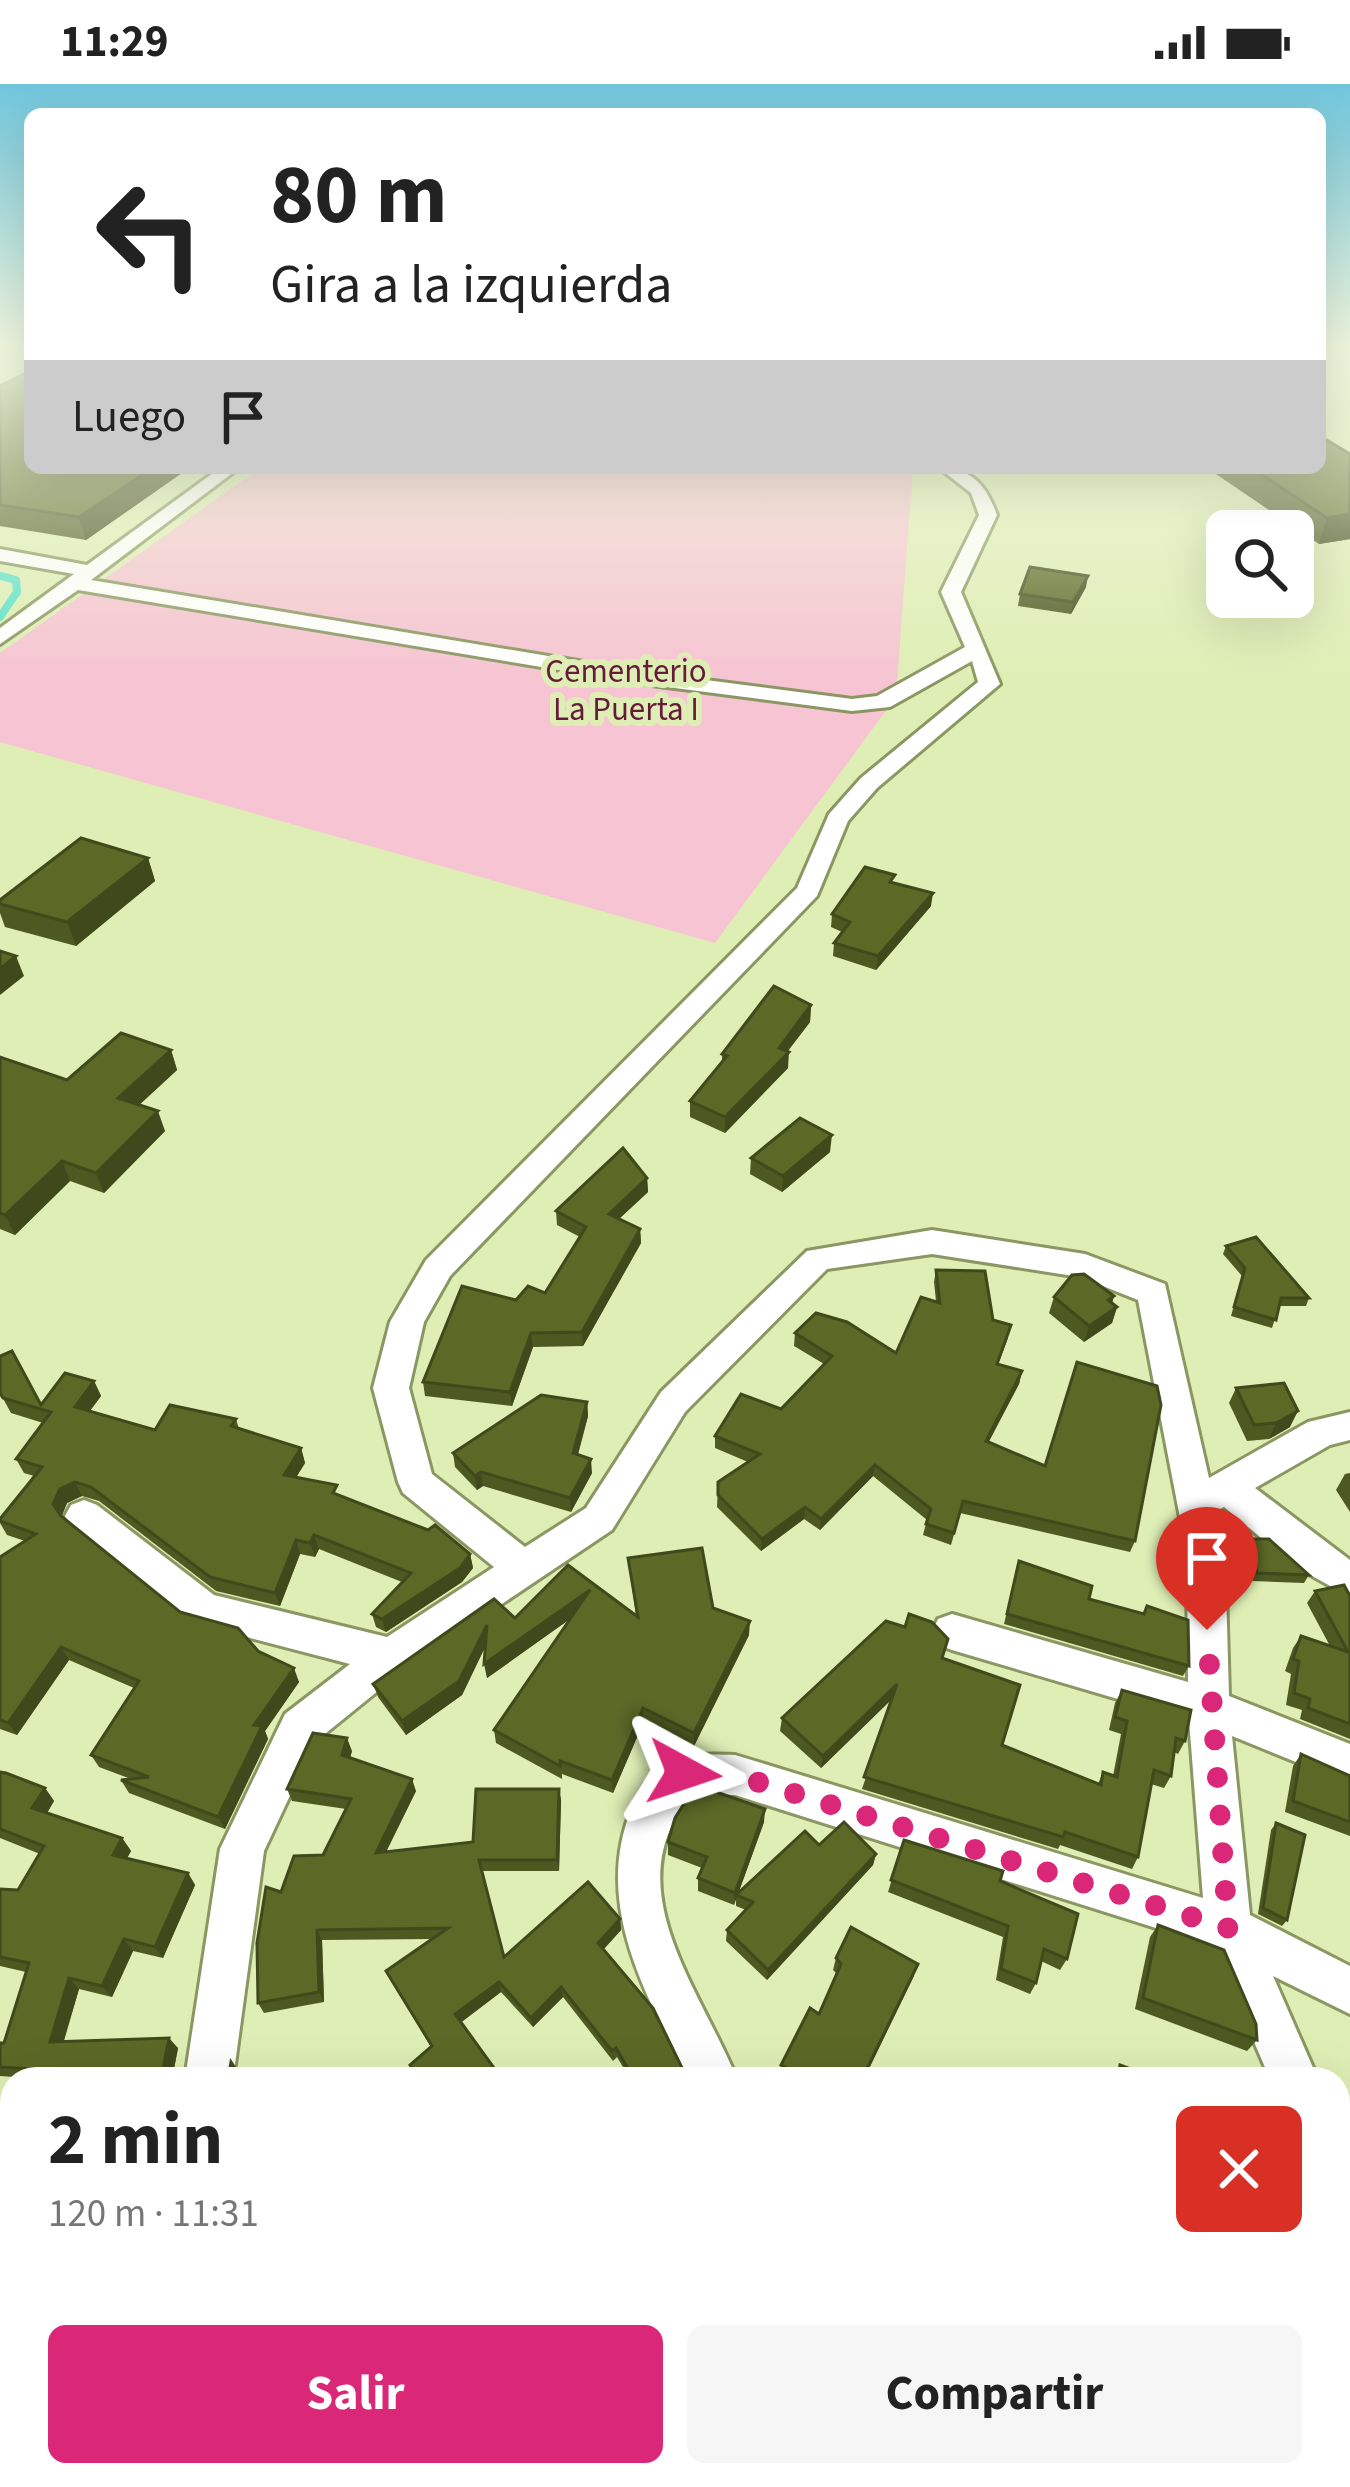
<!DOCTYPE html>
<html lang="es">
<meta charset="utf-8">
<style>
body{margin:0;font-family:"Source Sans 3",sans-serif;background:#f6f6f6;color:#222;height:100vh;display:flex;flex-direction:column;font-size:45px;white-space:nowrap}
*{box-sizing:border-box;margin:0}
p{font-size:39px;color:#767676}
.icon{flex:none;width:66px;height:66px;fill:none;stroke:currentColor;stroke-width:2;stroke-linecap:round;stroke-linejoin:round}
.map{position:relative;flex:1;overflow:hidden}
.sheet{position:absolute;left:0px;top:1983px;width:1350px;height:420px;display:flex;flex-direction:column;background:#fff;border-radius:36px 36px 0 0;box-shadow:0 12px 48px #0002}
.sheet>*{flex:none}
.hud{position:absolute;left:24px;top:24px;width:1302px;height:366px;border-radius:18px;box-shadow:0 12px 48px #0002;background:#fff;color:#222;overflow:hidden}
.controls{position:absolute;left:1206px;top:426px;display:grid;gap:24px}
.controls a{display:grid;place-items:center;width:108px;height:108px;border-radius:18px;background:#fff;box-shadow:0 12px 48px #0002;font-size:60px}
.pin{position:absolute;display:grid;place-items:center;width:102px;height:102px;color:#fff;margin:-123px -51px;border-radius:50% 50% 50% 0;rotate:-45deg;box-shadow:0 0 12px #0007}
.pin .icon{rotate:45deg}
.me{position:absolute;width:132px;margin:-66px;rotate:95deg;stroke-linejoin:round;filter:drop-shadow(0 0 9px #0008)}
.turn{display:flex;align-items:center;gap:42px;height:252px;padding:0 48px;font-size:54px}
.turn .icon{width:156px;height:156px;stroke-width:2.5}
.turn b{display:block;font-size:84px;line-height:102px}
.then{display:flex;align-items:center;height:114px;padding:0 48px;background:#0003;gap:24px;font-size:45px}
.round{display:grid;place-items:center;flex:none;width:126px;height:126px;border-radius:18px;background:#f6f6f6}
.summary{display:flex;align-items:center;justify-content:space-between;height:204px;padding:0 48px}
h1{font-size:72px;font-weight:700;line-height:90px}
.cta{display:flex;gap:24px;margin-top:auto;padding:24px 48px}
.cta a{flex:1;height:138px;border-radius:18px;background:#db2777;color:#fff;font-size:48px;font-weight:700;line-height:138px;text-align:center}
.cta a+a{background:#f6f6f6;color:#222}
.status{display:flex;justify-content:space-between;align-items:center;height:84px;padding:0 60px;background:#fff;direction:ltr}
.status svg{height:33px;fill:currentColor}
.map>svg:first-child{display:block}
.green{fill:#f6c4d2}
.lines{fill:none;stroke-linecap:round;stroke-linejoin:round}
.stream-far1{stroke:#5ce2ca;stroke-width:6}
.stream{stroke:#5ce2ca;stroke-width:8}
.minor-casing{stroke:#8a9762;stroke-width:6}
.minor{fill:#fff;fill-rule:evenodd}
.wall{fill:#4e5921}
.shaded-wall{fill:#40491b}
.building{fill:#5b6826;stroke:#40491b;stroke-width:3}
.route{stroke:#db2777;stroke-width:21;stroke-dasharray:0 37.8}
.labels{text-anchor:middle;stroke-width:12;stroke-linejoin:round;paint-order:stroke}
.far-park-label{font-size:33px;fill:#651b39;stroke:#dfeeb5}
</style>
<div class="status"><b>11:29</b><svg viewBox="0 0 49 12"><path d="M0 12V9h3v3zM5 12V6h3v6zM10 12V3h3v9zM15 12V0h3v12zM26 1h20v11H26zM47 4h2v5h-2z"/></svg></div>
<div class="map">
<svg width="1350" height="2403" viewBox="0 0 1350 2403">
<rect width="100%" height="100%" fill="#dfeeb5"/>
<path class="green" d="M260,384H913L896,613L715,859L0,658V569Z"/>
<g class="lines">
<path class="stream-far1" d="M0,492L13,495"/>
<path class="stream" d="M0,533L17,508L16,496L1,492"/>
<g class="minor-casing">
<g id="minor">
<path d="M220,384H239L91,496L644,588L852,615L877,612L965,563L941,508L979,431L971,409L939,384C972,384 986,401 997,431L961,508L1000,600L877,704L848,737L817,812L450,1192L424,1238L409,1304L432,1390L525,1463L586,1424L661,1308L807,1167L932,1146L1085,1170L1165,1200L1209,1394L1308,1338L1350,1328V1356L1330,1361L1255,1404L1350,1476V1513L1296,1483L1224,1423L1216,1427L1225,1470L1229,1612L1350,1660V1700L1232,1652L1250,1831L1350,1882V1930L1273,1892L1318,1995H1270L1213,1862L735,1711L693,1710C613,1801 700,1904 737,1995H688C646,1910 592,1819 632,1724C655,1670 682,1669 735,1671L1203,1814L1189,1636L952,1566L938,1561L932,1548L938,1535L952,1530L1188,1598L1187,1470L1138,1216L1080,1193L932,1170L827,1185L685,1328L612,1446L405,1585L315,1658L264,1767L233,1995H185L220,1765L285,1630L350,1580L189,1538L71,1443L65,1432L71,1421L84,1416L97,1421L214,1511L387,1553L494,1483L403,1409L398,1398L373,1304L390,1238L426,1176L797,804L829,730L861,694L978,598L972,577L890,623L852,627L644,600L78,506L0,560V544L74,490L0,477V465L87,481Z"/>
<path d="M1338,2080L1350,2085V2160L1338,2155Z"/>
<path d="M0,2361L12,2366V2391H44L49,2403H0Z"/>
<path d="M233,2391H289L293,2403H237Z"/>
<path d="M860,2391H916L920,2403H864Z"/>
</g>
</g>
<use href="#minor" class="minor"/>
</g>
<g class="wall">
<path d="M0,302L30,384H189L86,456L0,442Z"/>
<path d="M1350,370V455L1319,460L1207,384H1320Z"/>
<path d="M1086,503L1071,530L1018,522L1020,510Z"/>
<path d="M148,774L155,797L76,862L5,843L0,829V816Z"/>
<path d="M894,799L931,822L876,886L833,872L834,859L842,848L831,843L832,830Z"/>
<path d="M811,921L810,938L788,967V984L725,1049L690,1033V1017L722,978V970Z"/>
<path d="M171,966L177,986L139,1021L165,1047L104,1109L70,1097L15,1151L0,1145V973L67,996Z"/>
<path d="M830,1068L782,1108L750,1090L751,1074Z"/>
<path d="M647,1094L648,1108L619,1135L640,1145L641,1159L583,1262L533,1263L512,1322L425,1312L423,1298L545,1209L580,1153L557,1141L556,1127Z"/>
<path d="M1226,1162L1309,1214L1306,1222H1279L1272,1244L1231,1232L1242,1192L1223,1170Z"/>
<path d="M936,1186L993,1236L1008,1254L998,1280L1022,1287L1019,1300L988,1358L1135,1457L1130,1468L960,1429L951,1461L923,1451L927,1436L873,1392L820,1446L804,1435L761,1467L717,1423L718,1398L748,1378L715,1364V1352L781,1325L824,1280L794,1262L795,1249L896,1269L936,1217L934,1198Z"/>
<path d="M1114,1212L1112,1219L1117,1223L1112,1239L1084,1258L1049,1229L1054,1213Z"/>
<path d="M94,1297L101,1312L90,1327L155,1346L236,1335L239,1345L301,1364L305,1379L296,1393L470,1470L473,1484L462,1498L386,1548L376,1543L372,1530L402,1498L319,1465L315,1473L300,1470L280,1522L216,1507L99,1417L82,1412L67,1419L61,1433L180,1528L258,1567L299,1598L265,1647L268,1655L225,1745L129,1709L121,1696L131,1695L99,1683L91,1671L134,1604L69,1576L17,1651L0,1645V1473L25,1457L7,1451L0,1439V1435L34,1392L24,1389L16,1375L43,1339L11,1329L0,1309L41,1321Z"/>
<path d="M1236,1304L1290,1343L1269,1355L1247,1357L1229,1319Z"/>
<path d="M587,1318L588,1332L578,1371L592,1389L571,1428L483,1402L477,1406L455,1383L453,1369Z"/>
<path d="M1350,1389V1428L1336,1406L1345,1390Z"/>
<path d="M1248,1455L1309,1491L1304,1499L1252,1497L1244,1462Z"/>
<path d="M628,1474L713,1524L749,1551L694,1662L644,1637L613,1709L562,1690V1695L496,1659L494,1646L570,1535L487,1594L485,1563L462,1611L406,1651L378,1613L373,1600L515,1534L636,1532Z"/>
<path d="M1019,1477L1089,1515L1143,1530L1147,1522L1189,1582L1183,1592L1004,1540Z"/>
<path d="M1315,1507L1350,1512V1655L1300,1635L1302,1626L1286,1621L1291,1590L1285,1587L1293,1564L1301,1552L1330,1562L1307,1519Z"/>
<path d="M943,1574L1002,1661L1098,1700L1103,1688L1113,1692L1121,1650L1109,1646L1115,1619L1122,1606L1185,1657L1178,1670L1174,1668L1171,1692L1164,1704L1151,1700L1138,1773L1132,1785L1060,1761L1058,1765L862,1705L892,1615L821,1684L780,1647L782,1634Z"/>
<path d="M352,1667L350,1674L416,1707L386,1768L473,1758L559,1705L561,1717L559,1787H482L504,1873L620,1835L621,1846L604,1865L684,1988L694,1995H630L617,1973L613,1977L563,1913L533,1943L501,1908L461,1938L415,1991L410,1981L431,1963L386,1887L432,1855L322,1856L324,1918L264,1929L258,1919L281,1808L323,1771L346,1725L292,1717L287,1705Z"/>
<path d="M1301,1670L1350,1692V1752L1285,1728L1293,1682Z"/>
<path d="M0,1688L45,1704L54,1717L47,1729L122,1754L131,1767L127,1774L188,1789L195,1801L163,1874L133,1867L112,1913L79,1905L64,1957L178,1964L172,1995H44L0,1992V1959H4L26,1888L0,1882V1805L18,1806L40,1770L0,1754Z"/>
<path d="M764,1738L738,1810L819,1761L876,1770L873,1781L767,1896L726,1857L727,1846L746,1826L736,1822V1814L734,1821L698,1807V1794L702,1784L668,1771V1758Z"/>
<path d="M1276,1739L1287,1836L1282,1842L1258,1830L1271,1746Z"/>
<path d="M904,1756L1000,1797L1067,1875L1060,1886L1041,1877L1036,1899L1030,1910L996,1896L1003,1853L888,1808Z"/>
<path d="M1158,1841L1257,1956L1247,1967L1135,1925L1150,1853Z"/>
<path d="M836,1874L914,1892L864,1995H786L779,1991L781,1981L819,1930L837,1890L833,1886Z"/>
<path d="M1338,2246L1350,2257V2361L1348,2362L1338,2352Z"/>
<path d="M949,2391H1047L1044,2403H972Z"/>
<path d="M1109,2391H1159L1182,2403H1107Z"/>
<path d="M1190,2391H1312L1324,2403H1183Z"/>
</g>
<g class="shaded-wall">
<path d="M153,384H189L86,456L79,433Z"/>
<path d="M1350,430V455L1319,460L1327,434Z"/>
<path d="M1088,492L1086,503L1071,530L1073,518Z"/>
<path d="M148,774L155,797L76,862L67,838Z"/>
<path d="M933,809L931,822L876,886L878,872Z"/>
<path d="M16,872L24,892L0,911V885Z"/>
<path d="M811,921L810,938L782,974L789,968L788,984L725,1049V1033Z"/>
<path d="M171,966L177,986L125,1034L118,1014Z"/>
<path d="M158,1027L165,1047L104,1109L96,1089Z"/>
<path d="M832,1051L830,1068L782,1108L783,1092Z"/>
<path d="M62,1077L70,1097L15,1151L5,1131Z"/>
<path d="M647,1094L648,1108L609,1144V1130Z"/>
<path d="M640,1145L641,1159L583,1262L582,1248Z"/>
<path d="M1114,1212L1109,1228L1117,1223L1112,1239L1084,1258L1089,1242L1108,1216Z"/>
<path d="M531,1249L533,1263L512,1322L510,1308Z"/>
<path d="M1022,1287L1019,1300L983,1369L986,1357Z"/>
<path d="M94,1297L101,1312L82,1337L75,1323Z"/>
<path d="M587,1318L588,1332L574,1383L573,1369Z"/>
<path d="M1298,1327L1290,1343L1269,1355L1276,1339Z"/>
<path d="M301,1364L305,1379L289,1405L284,1391Z"/>
<path d="M591,1375L592,1389L571,1428L570,1414Z"/>
<path d="M875,1381L873,1392L820,1446L821,1435Z"/>
<path d="M481,1388L483,1402L477,1406L475,1392Z"/>
<path d="M75,1398L82,1412L67,1419L61,1434L53,1420L60,1405Z"/>
<path d="M805,1423L804,1435L761,1467L762,1455Z"/>
<path d="M314,1451L319,1465L315,1473L310,1459Z"/>
<path d="M296,1456L300,1470L280,1522L275,1509Z"/>
<path d="M470,1470L473,1484L462,1498L386,1548L382,1535Z"/>
<path d="M590,1506L591,1520L487,1594L484,1580Z"/>
<path d="M750,1537L749,1551L694,1662V1649Z"/>
<path d="M487,1541L489,1555L462,1611L406,1651L402,1637Z"/>
<path d="M61,1563L69,1576L17,1651L8,1639Z"/>
<path d="M294,1584L299,1598L265,1647L268,1655L225,1745L218,1733L254,1641Z"/>
<path d="M897,1600L894,1613L821,1684L823,1672Z"/>
<path d="M643,1624L644,1637L613,1709L612,1696Z"/>
<path d="M347,1654L352,1667L347,1683L342,1671Z"/>
<path d="M412,1695L416,1707L380,1780L376,1769Z"/>
<path d="M45,1704L54,1717L42,1737L32,1724Z"/>
<path d="M559,1705L561,1717L559,1787L557,1776Z"/>
<path d="M765,1725L764,1738L734,1821L735,1809Z"/>
<path d="M122,1754L131,1767L122,1783L113,1771Z"/>
<path d="M876,1770L873,1781L767,1896L768,1886Z"/>
<path d="M188,1789L195,1801L163,1874L155,1863Z"/>
<path d="M620,1835L621,1846L600,1869L598,1859Z"/>
<path d="M317,1846L322,1856L324,1918L319,1908Z"/>
<path d="M124,1855L133,1867L112,1913L102,1902Z"/>
<path d="M918,1880L864,1995H862Z"/>
<path d="M69,1894L79,1905L60,1968L50,1958Z"/>
<path d="M499,1898L501,1908L459,1940L455,1930Z"/>
<path d="M561,1903L563,1913L533,1943L531,1934Z"/>
<path d="M169,1954L178,1964L172,1995H161Z"/>
<path d="M0,2157L12,2176L5,2177L0,2169Z"/>
<path d="M102,2391H117L105,2403H91Z"/>
<path d="M186,2391H194L196,2395L187,2403H173Z"/>
<path d="M420,2391H428L416,2403H408Z"/>
</g>
<g class="building">
<path d="M28,288L30,289V384H153L79,433L0,421V302Z"/>
<path d="M1320,352L1350,370V430L1327,434L1252,384H1320Z"/>
<path d="M1030,483L1088,492L1073,518L1020,510Z"/>
<path d="M81,754L148,774L67,838L0,820V816Z"/>
<path d="M865,783L895,791L890,798L933,809L878,872L834,859L850,838L832,830Z"/>
<path d="M0,867L16,872L0,885Z"/>
<path d="M774,902L811,921L779,964L789,968L725,1033L690,1017L727,972L722,970Z"/>
<path d="M121,949L171,966L118,1014L158,1027L96,1089L62,1077L5,1131L0,1129V973L67,996Z"/>
<path d="M800,1034L832,1051L783,1092L751,1074Z"/>
<path d="M623,1064L647,1094L609,1130L640,1145L582,1248L531,1249L510,1308L423,1298L462,1202L516,1216L528,1202L545,1209L586,1143L556,1127Z"/>
<path d="M1256,1153L1309,1214H1281L1276,1236L1234,1223L1245,1184L1226,1162Z"/>
<path d="M936,1186L985,1187L993,1236L1011,1241L997,1280L1022,1287L986,1357L1045,1382L1077,1278L1157,1302L1161,1321L1135,1457L963,1417L954,1449L926,1440L931,1425L875,1381L821,1435L805,1423L762,1455L718,1411V1398L760,1370L715,1352L741,1310L781,1325L832,1272L795,1249L816,1229L847,1238L896,1269L921,1213L940,1219Z"/>
<path d="M1084,1190L1114,1212L1108,1216L1117,1223L1089,1242L1054,1213L1072,1191Z"/>
<path d="M12,1267L41,1321L65,1289L94,1297L75,1323L155,1346L170,1321L236,1335L231,1342L301,1364L284,1391L337,1401L333,1409L428,1446L435,1441L470,1470L460,1484L382,1535L372,1530L411,1489L314,1451L310,1459L296,1456L275,1509L210,1493L91,1403L75,1398L60,1405L53,1420L61,1432L180,1528L238,1544L258,1567L294,1584L254,1641L262,1642L218,1733L121,1696L149,1693L91,1671L139,1597L61,1563L8,1639L0,1636V1473L36,1450L0,1437V1435L42,1383L16,1375L51,1328L3,1314L0,1309V1272Z"/>
<path d="M1284,1299L1298,1327L1276,1339L1254,1341L1236,1304Z"/>
<path d="M541,1311L587,1318L573,1369L591,1375L570,1414L481,1388L475,1392L453,1369Z"/>
<path d="M1248,1455H1269L1309,1491L1257,1489Z"/>
<path d="M702,1464L713,1524L750,1537L694,1649L643,1624L612,1696L560,1677V1682L494,1646L590,1506L484,1580L487,1541L459,1597L402,1637L373,1600L494,1515L515,1534L568,1481L638,1533L628,1474Z"/>
<path d="M1019,1477L1092,1502L1089,1515L1144,1530L1147,1522L1188,1536L1189,1582L1007,1530Z"/>
<path d="M1344,1501L1350,1512V1640L1308,1624L1310,1615L1294,1609L1299,1577L1293,1575L1301,1552L1348,1568L1315,1507Z"/>
<path d="M909,1530L932,1538L948,1555L942,1574L1020,1601L1002,1661L1101,1701L1103,1688L1117,1693L1127,1637L1115,1633L1122,1606L1191,1626L1185,1657L1176,1654L1171,1692L1154,1686L1138,1773L1065,1748L1063,1753L864,1693L897,1600L823,1672L782,1634L886,1537L905,1543Z"/>
<path d="M313,1649L347,1654L342,1671L412,1695L376,1769L473,1758L476,1705H559L557,1776H479L504,1873L588,1798L620,1835L598,1859L653,1924L684,1988L694,1995H634L616,1964L612,1967L561,1903L531,1934L499,1898L455,1930L502,1995H411L416,1990L410,1981L432,1962L386,1887L448,1844L317,1846L319,1908L258,1919L257,1859L266,1803L281,1808L294,1772L323,1771L351,1715L287,1705Z"/>
<path d="M1301,1670L1350,1692V1738L1293,1717Z"/>
<path d="M0,1688L6,1689L45,1704L32,1724L122,1754L113,1771L188,1789L155,1863L124,1855L102,1902L69,1894L50,1958L169,1954L161,1995H91L93,1989L0,1983V1959H4L29,1879L0,1873V1805L18,1806L44,1762L0,1745Z"/>
<path d="M696,1701L765,1725L735,1809L698,1794L707,1773L668,1758L675,1734Z"/>
<path d="M844,1738L876,1770L768,1886L727,1846L753,1818L736,1811L805,1747L819,1761Z"/>
<path d="M1276,1739L1305,1751L1287,1836L1263,1824Z"/>
<path d="M904,1756L1003,1787L1000,1797L1078,1830L1067,1875L1044,1865L1036,1899L1001,1885L1008,1842L891,1796Z"/>
<path d="M1158,1841L1224,1866L1256,1940L1257,1956L1143,1914Z"/>
<path d="M851,1843L918,1880L862,1995H808L781,1981L810,1924L819,1930L841,1880L836,1874Z"/>
<path d="M231,1978L242,1995H219V1990L229,1989Z"/>
<path d="M1120,1981L1157,1995H1118Z"/>
<path d="M921,1985L947,1995H919Z"/>
<path d="M0,2169L5,2177L12,2171V2383H3L0,2358Z"/>
<path d="M1338,2246L1350,2257V2346L1338,2335Z"/>
<path d="M35,2391H102L91,2403H3L41,2401Z"/>
<path d="M123,2391H186L173,2403H129Z"/>
<path d="M214,2391H224L228,2403H195Z"/>
<path d="M400,2391H420L408,2403Z"/>
<path d="M548,2391H650L649,2403H546Z"/>
<path d="M717,2391H798L795,2403H713L716,2394L725,2395Z"/>
<path d="M962,2391H1047L1044,2403H984Z"/>
<path d="M1117,2391H1159L1182,2403H1115Z"/>
<path d="M1198,2391H1312L1324,2403H1191Z"/>
</g>
<linearGradient id="sky" x2="0" y2="1"><stop stop-color="#70c6dc"/><stop offset="0.44" stop-color="#f1f7de"/><stop offset="1" stop-color="#f1f7de" stop-opacity="0"/></linearGradient>
<rect width="1350" height="598" fill="url(#sky)"/>
<g class="lines">
<path class="route" d="M684,1689L735,1691L1228,1844L1207,1546"/>
</g>
<g class="labels">
<g class="far-park-label">
<text x="626" y="598">Cementerio<tspan x="626" dy="38">La Puerta I</tspan></text>
</g>
</g>
</svg>
<div class="controls">
<a><svg class="icon" aria-label="search" viewBox="0 0 24 24"><circle cx="10" cy="10" r="6"/><path d="M15 15l6 6"/></svg></a>
</div>
<div class="pin" style="left:1207px;top:1546px;background:#d93025"><svg class="icon" aria-label="arrive" viewBox="0 0 24 24"><path d="M6 21V4h12l-3 4 3 4H6"/></svg></div>
<svg class="me" style="left:684px;top:1689px" viewBox="-20 -20 40 40"><path d="M0-17L14 15 0 8-14 15z" fill="#db2777" stroke="#fff" stroke-width="4"/></svg>
<div class="hud">
<div class="turn"><svg class="icon" aria-label="left" viewBox="0 0 24 24"><path d="M17 20v-9H6M10 6l-5 5 5 5"/></svg><div><b>80 m</b>Gira a la izquierda</div></div>
<div class="then">Luego<svg class="icon" aria-label="arrive" viewBox="0 0 24 24"><path d="M6 21V4h12l-3 4 3 4H6"/></svg></div>
</div>
<section class="sheet">
<div class="summary"><div><h1>2 min</h1><p>120 m · 11:31</p></div><a class="round" style="background:#d93025;color:#fff"><svg class="icon" aria-label="close" viewBox="0 0 24 24"><path d="M6 6l12 12M18 6L6 18"/></svg></a></div>
<div class="cta"><a>Salir</a><a>Compartir</a></div>
</section>
</div>
